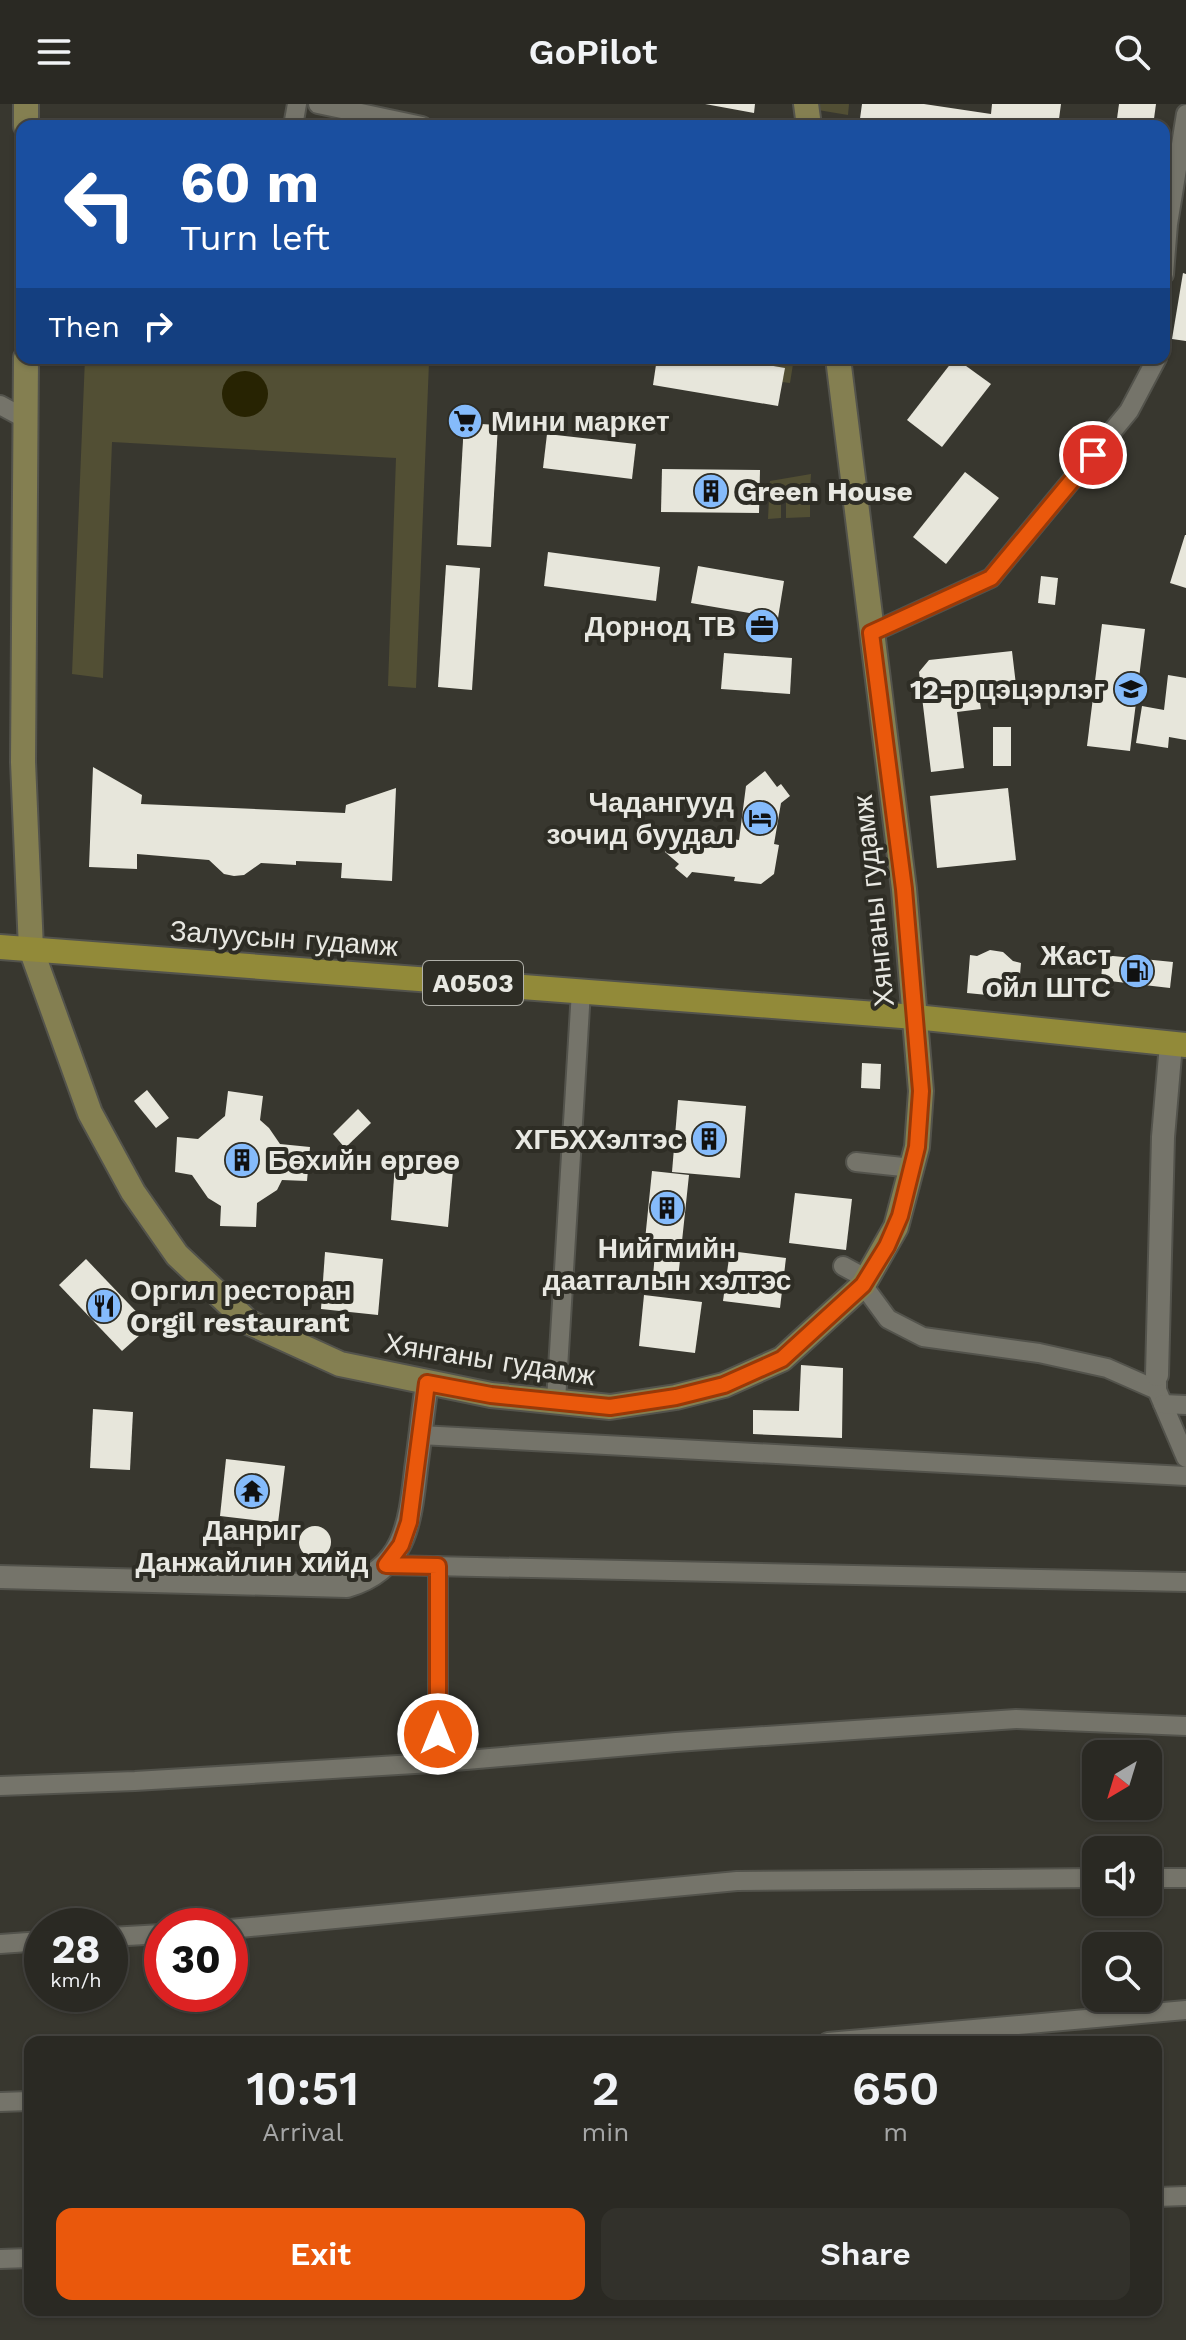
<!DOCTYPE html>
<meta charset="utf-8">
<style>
body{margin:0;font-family:"Work Sans",sans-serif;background:#32312b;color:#f1f3f6;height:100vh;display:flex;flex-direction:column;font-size:30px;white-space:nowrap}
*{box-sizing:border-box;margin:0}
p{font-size:26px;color:#a5a6a6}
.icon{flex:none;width:44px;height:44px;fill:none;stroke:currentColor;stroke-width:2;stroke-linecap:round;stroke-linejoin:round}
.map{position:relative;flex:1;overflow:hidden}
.drawer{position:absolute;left:24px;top:1932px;width:1138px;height:280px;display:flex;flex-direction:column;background:#2a2923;border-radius:16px;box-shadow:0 2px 6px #0004,0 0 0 2px #464541}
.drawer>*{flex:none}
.banner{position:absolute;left:16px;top:16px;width:1154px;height:244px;border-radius:16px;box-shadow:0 2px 6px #0004,0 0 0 2px #464541;background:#1a4fa0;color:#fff;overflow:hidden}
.needle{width:52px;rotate:218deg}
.fabs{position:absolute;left:1082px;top:1636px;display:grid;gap:16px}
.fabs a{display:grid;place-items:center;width:80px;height:80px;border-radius:16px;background:#2a2923;box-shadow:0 2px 6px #0004,0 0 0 2px #464541;font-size:40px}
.speed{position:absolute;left:24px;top:1804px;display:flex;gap:16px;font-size:40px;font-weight:700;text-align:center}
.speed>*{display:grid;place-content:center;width:104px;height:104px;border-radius:50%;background:#2a2923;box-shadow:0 2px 6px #0004,0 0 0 2px #464541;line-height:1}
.speed small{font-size:20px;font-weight:400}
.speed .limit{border:12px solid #d22;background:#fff;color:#111}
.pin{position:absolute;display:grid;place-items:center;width:68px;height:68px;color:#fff;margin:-34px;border:4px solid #fff;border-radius:50%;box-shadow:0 2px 8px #0007}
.me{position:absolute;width:88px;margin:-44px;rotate:0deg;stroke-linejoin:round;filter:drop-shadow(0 0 6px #0008)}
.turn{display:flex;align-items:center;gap:28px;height:168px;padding:0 32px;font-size:36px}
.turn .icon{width:104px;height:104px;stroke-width:2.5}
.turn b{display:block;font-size:56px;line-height:68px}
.then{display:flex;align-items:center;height:76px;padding:0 32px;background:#0003;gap:16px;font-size:30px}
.eta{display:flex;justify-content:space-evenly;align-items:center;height:136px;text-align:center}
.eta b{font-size:48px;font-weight:600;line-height:56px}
.button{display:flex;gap:16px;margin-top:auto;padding:16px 32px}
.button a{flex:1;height:92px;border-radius:16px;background:#ea580c;color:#fff;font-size:32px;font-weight:600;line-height:92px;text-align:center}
.button a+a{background:#32312b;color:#f1f3f6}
header{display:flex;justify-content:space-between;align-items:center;height:104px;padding:0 32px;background:#2a2923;font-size:36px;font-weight:600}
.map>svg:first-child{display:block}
.green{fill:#524f34}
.water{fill:#272302}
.building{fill:#e7e6db}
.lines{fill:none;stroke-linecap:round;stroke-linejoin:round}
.minor-casing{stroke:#53534c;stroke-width:22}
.tertiary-casing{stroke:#53534c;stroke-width:26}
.secondary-casing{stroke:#53534c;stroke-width:28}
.primary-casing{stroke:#53534c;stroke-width:28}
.minor{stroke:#75746a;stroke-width:18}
.tertiary{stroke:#75746a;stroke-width:22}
.secondary{stroke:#847f51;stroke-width:24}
.primary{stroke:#928a39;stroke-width:24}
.route-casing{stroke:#983908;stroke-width:20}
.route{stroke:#ea580c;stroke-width:14}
.labels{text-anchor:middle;stroke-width:8;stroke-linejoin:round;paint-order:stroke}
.shield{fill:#2e2d25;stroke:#b0b0a9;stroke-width:2}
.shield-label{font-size:26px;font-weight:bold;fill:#e8e8e2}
.poi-label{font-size:28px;font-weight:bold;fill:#e8e8e2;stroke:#2e2d25;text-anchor:end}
.street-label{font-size:28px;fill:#e8e8e2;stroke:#2e2d25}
</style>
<header><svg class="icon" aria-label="menu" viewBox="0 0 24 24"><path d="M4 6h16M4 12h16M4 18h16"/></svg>GoPilot<svg class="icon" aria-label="search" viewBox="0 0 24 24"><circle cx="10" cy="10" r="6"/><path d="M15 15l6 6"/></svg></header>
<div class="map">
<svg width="1186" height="2236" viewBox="0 0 1186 2236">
<rect width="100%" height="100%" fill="#38372f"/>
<g class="green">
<path d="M817,0H849L848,11L818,6Z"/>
<path d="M85,254H404L429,258L416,584L388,582L396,354L112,338L103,574L72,570Z"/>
<path d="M739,254H794L790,279L782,278L784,264L739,256Z"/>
<path d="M811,370L810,385H791L790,382L769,384L770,377Z"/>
<path d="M791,392L810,393V413L786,414V396H791Z"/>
<path d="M769,395H781V414L768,415Z"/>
</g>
<circle class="water" cx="245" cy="290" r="23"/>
<g class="building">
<path d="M705,0H755L754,9Z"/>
<path d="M862,0H924L991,10L992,0H1061L1059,15L1074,17V22H859Z"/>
<path d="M1119,0H1156L1153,22H1116Z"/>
<path d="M1183,169L1186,170V237L1172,235Z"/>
<path d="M657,254H726L785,264L778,302L653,281Z"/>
<path d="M955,254L991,280L942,343L907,316Z"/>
<path d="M464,319L498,321L491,443L457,441Z"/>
<path d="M547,330L636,340L632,375L543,364Z"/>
<path d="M662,365L760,366L759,409L661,408Z"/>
<path d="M965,368L999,394L946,460L913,433Z"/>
<path d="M1185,431H1186V484L1170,479Z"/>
<path d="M548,448L660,463L656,497L544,482Z"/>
<path d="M446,461L480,464L472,586L438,583Z"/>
<path d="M698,462L784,477L778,514L691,499Z"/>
<path d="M1041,472L1058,474L1055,501L1038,499Z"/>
<path d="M1102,520L1145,525L1130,647L1087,642Z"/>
<path d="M1012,547L1016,581L978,585L981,605L957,608L964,664L931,668L919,568L929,556Z"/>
<path d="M724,549L792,554L790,590L721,585Z"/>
<path d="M1168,571L1186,574V636L1169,633L1168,644L1136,639L1142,602L1164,606Z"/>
<rect x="993" y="623" width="18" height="39"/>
<path d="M93,663L142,691L141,700L345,709L346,701L396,684L392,777L341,774L342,759L296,757V761L261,759L244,771L234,772L224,770L209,756L137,750V765L89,763Z"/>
<path d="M765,667L777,683L781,680L790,692L781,699L774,740L779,741L774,770L761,780L734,777L735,773L692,768L687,774L675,764L679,760L665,748L682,729L739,736L746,682Z"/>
<path d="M1008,684L1016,756L937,764L930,692Z"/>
<path d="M990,846L1003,848L1013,857L1021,859L1018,894L967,889L970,851L977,852Z"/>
<path d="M1103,851L1173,858L1170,884L1101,876Z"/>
<path d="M862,959L881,960L880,985L861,984Z"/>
<path d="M147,986L169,1014L156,1024L134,997Z"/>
<path d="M228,987L263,992L260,1016L269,1024L280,1040L310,1043L307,1077L282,1076L277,1086L257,1099L256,1123L220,1122L221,1102L208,1094L192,1071L175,1068L177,1033L198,1035L225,1012Z"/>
<path d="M678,996L746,1002L740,1074L672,1068Z"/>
<path d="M358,1005L371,1019L345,1044L333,1030Z"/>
<path d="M395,1059L453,1066L448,1123L391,1116Z"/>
<path d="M652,1067L689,1071L678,1175L653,1172L656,1138L645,1136Z"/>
<path d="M795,1089L852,1095L846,1146L789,1139Z"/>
<path d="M730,1147L786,1154L780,1204L723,1197Z"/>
<path d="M325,1148L383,1155L378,1211L321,1205Z"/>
<path d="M86,1155L150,1222L122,1247L59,1181Z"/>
<path d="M644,1191L702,1198L695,1249L639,1242Z"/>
<path d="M801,1261L843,1264L842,1334L753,1330V1306L799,1307Z"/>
<path d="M93,1305L133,1308L130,1366L90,1364Z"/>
<path d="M226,1355L285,1362L278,1419L220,1412Z"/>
<circle cx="315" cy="1438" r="16"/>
</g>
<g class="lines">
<g class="minor-casing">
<g id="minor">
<path d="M318,0L422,22"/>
<path d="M293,22L297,0"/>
<path d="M1164,170L1168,120L1186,10"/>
<path d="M0,301L26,315"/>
<path d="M871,529L991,474L1129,307L1157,254"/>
<path d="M856,1058L912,1064"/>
<path d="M843,1162L867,1175"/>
<path d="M863,1181L888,1215L923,1233L1039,1249L1107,1264L1157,1286"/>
<path d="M1157,1274V1286L1186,1354"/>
<path d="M556,1297L581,887"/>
<path d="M1163,1300L1186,1301"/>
<path d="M420,1331L1186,1372"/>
<path d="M386,1461L1186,1478"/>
<path d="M438,1462V1658"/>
<path d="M0,1682L135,1677L431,1659L676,1638L1016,1615L1186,1622"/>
<path d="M1148,1774H1186"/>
<path d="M230,1825L737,1777L1096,1774"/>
<path d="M110,1833L162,1830"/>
<path d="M0,1840L42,1837"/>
<path d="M828,1938L1186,1906"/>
<path d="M0,1998L30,1997"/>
<path d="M1156,2093L1186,2092"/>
<path d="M0,2155L30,2154"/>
</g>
</g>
<g class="tertiary-casing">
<g id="tertiary">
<path d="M1157,1271L1163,1033L1171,940"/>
<path d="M0,1473L347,1482C406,1465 410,1418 416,1365C420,1336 423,1308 427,1279"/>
</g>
</g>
<g class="secondary-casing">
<g id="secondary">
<path d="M26,0V22"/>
<path d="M806,0L809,22"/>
<path d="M26,254L23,658L31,845L90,1009L133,1088L177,1151L248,1218L340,1260L491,1291L610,1303L676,1293L724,1281L782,1255L863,1181L896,1123L917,1043L921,987L904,785L838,254"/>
</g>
</g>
<g class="primary-casing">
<path id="primary" d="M0,843L915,913L1186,941"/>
</g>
<use href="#minor" class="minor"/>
<use href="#tertiary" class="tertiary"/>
<use href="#secondary" class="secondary"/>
<use href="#primary" class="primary"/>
</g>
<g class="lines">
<g class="route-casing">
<path id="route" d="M438,1630V1462L386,1461L401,1441L409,1418L427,1279L491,1291L610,1303L676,1293L724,1281L782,1255L863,1181L887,1142L900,1112L917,1043L921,987L904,785L871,529L991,474L1093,351"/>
</g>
<use href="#route" class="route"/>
</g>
<defs>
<g id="supermarket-disc" transform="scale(1.8)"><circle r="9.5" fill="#85bbfb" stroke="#2e2d25"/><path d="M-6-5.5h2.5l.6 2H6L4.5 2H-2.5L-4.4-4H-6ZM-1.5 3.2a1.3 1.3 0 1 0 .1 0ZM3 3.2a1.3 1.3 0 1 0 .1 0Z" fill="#111"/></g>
<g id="building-disc" transform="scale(1.8)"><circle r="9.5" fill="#85bbfb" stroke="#2e2d25"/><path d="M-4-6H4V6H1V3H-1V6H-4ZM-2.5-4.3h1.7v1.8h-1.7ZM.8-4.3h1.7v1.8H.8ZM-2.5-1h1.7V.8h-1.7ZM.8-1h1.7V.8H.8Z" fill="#111"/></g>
<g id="office-disc" transform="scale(1.8)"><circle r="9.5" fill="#85bbfb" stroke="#2e2d25"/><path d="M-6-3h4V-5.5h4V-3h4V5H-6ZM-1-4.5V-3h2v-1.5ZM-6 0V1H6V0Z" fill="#111"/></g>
<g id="school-disc" transform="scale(1.8)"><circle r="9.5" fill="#85bbfb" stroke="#2e2d25"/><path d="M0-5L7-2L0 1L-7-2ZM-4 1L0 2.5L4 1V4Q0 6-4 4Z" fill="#111"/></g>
<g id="hotel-disc" transform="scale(1.8)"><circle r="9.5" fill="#85bbfb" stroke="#2e2d25"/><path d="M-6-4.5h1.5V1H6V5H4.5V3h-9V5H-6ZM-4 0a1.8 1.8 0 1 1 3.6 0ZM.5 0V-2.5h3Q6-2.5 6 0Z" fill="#111"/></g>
<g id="fuel-disc" transform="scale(1.8)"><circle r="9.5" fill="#85bbfb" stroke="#2e2d25"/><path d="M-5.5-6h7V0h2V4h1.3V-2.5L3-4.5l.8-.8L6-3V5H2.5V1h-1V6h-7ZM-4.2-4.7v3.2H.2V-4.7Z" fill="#111"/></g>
<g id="restaurant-disc" transform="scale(1.8)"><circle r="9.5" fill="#85bbfb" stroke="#2e2d25"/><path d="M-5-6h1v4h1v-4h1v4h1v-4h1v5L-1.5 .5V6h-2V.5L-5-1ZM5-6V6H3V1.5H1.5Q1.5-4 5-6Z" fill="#111"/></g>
<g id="temple-disc" transform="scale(1.8)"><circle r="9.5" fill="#85bbfb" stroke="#2e2d25"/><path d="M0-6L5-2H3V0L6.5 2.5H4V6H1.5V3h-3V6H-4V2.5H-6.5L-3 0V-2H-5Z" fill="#111"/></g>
</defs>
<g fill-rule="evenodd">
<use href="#supermarket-disc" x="465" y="317"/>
<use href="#building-disc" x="711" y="387"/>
<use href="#office-disc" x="762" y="522"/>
<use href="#school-disc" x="1131" y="585"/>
<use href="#hotel-disc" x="760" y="714"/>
<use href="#fuel-disc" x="1137" y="867"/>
<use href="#building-disc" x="709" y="1035"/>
<use href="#building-disc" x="242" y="1056"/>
<use href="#building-disc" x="667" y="1104"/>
<use href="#restaurant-disc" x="104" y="1202"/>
<use href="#temple-disc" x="252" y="1387"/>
</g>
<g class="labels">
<rect class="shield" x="423" y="857" width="100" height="44" rx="6"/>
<g class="shield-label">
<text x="473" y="888">A0503</text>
</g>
<g class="poi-label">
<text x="491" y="327" text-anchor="start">Мини маркет</text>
<text x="737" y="397" text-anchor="start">Green House</text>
<text x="736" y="532">Дорнод ТВ</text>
<text x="1105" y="595">12-р цэцэрлэг</text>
<text x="734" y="708">Чадангууд<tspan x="734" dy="32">зочид буудал</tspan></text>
<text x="1111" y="861">Жаст<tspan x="1111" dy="32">ойл ШТС</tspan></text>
<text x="683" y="1045">ХГБХХэлтэс</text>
<text x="268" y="1066" text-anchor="start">Бөхийн өргөө</text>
<text x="667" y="1154" text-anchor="middle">Нийгмийн<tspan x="667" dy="32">даатгалын хэлтэс</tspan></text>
<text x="130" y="1196" text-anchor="start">Оргил ресторан<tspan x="130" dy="32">Orgil restaurant</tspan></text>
<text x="252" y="1436" text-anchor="middle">Данриг<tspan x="252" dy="32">Данжайлин хийд</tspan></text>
</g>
<g class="street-label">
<text transform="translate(873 797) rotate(-96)" y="10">Хянганы гудамж</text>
<text transform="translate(284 834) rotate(4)" y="10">Залуусын гудамж</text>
<text transform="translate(490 1255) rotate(9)" y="10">Хянганы гудамж</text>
</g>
</g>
</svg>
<div class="fabs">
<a><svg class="needle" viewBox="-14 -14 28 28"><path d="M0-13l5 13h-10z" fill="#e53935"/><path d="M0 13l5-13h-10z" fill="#a5a6a6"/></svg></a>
<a><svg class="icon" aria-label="sound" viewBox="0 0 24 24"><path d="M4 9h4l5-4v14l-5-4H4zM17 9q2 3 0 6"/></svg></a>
<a><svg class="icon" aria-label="search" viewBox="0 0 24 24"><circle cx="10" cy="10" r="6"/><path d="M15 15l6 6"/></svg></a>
</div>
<div class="speed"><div>28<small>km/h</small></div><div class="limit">30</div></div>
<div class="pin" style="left:1093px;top:351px;background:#d93025"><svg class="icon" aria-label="arrive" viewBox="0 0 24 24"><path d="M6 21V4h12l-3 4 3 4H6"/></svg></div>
<svg class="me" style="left:438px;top:1630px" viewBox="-20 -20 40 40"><circle r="17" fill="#ea580c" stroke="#fff" stroke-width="3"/><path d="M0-11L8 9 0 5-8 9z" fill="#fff"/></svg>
<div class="banner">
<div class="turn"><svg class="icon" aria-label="left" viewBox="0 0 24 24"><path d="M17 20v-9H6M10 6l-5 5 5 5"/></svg><div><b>60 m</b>Turn left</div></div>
<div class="then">Then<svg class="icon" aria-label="right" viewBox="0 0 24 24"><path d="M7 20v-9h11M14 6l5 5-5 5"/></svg></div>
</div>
<section class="drawer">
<div class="eta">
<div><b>10:51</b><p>Arrival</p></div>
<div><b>2</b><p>min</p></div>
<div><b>650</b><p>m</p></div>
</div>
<div class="button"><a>Exit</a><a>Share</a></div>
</section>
</div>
